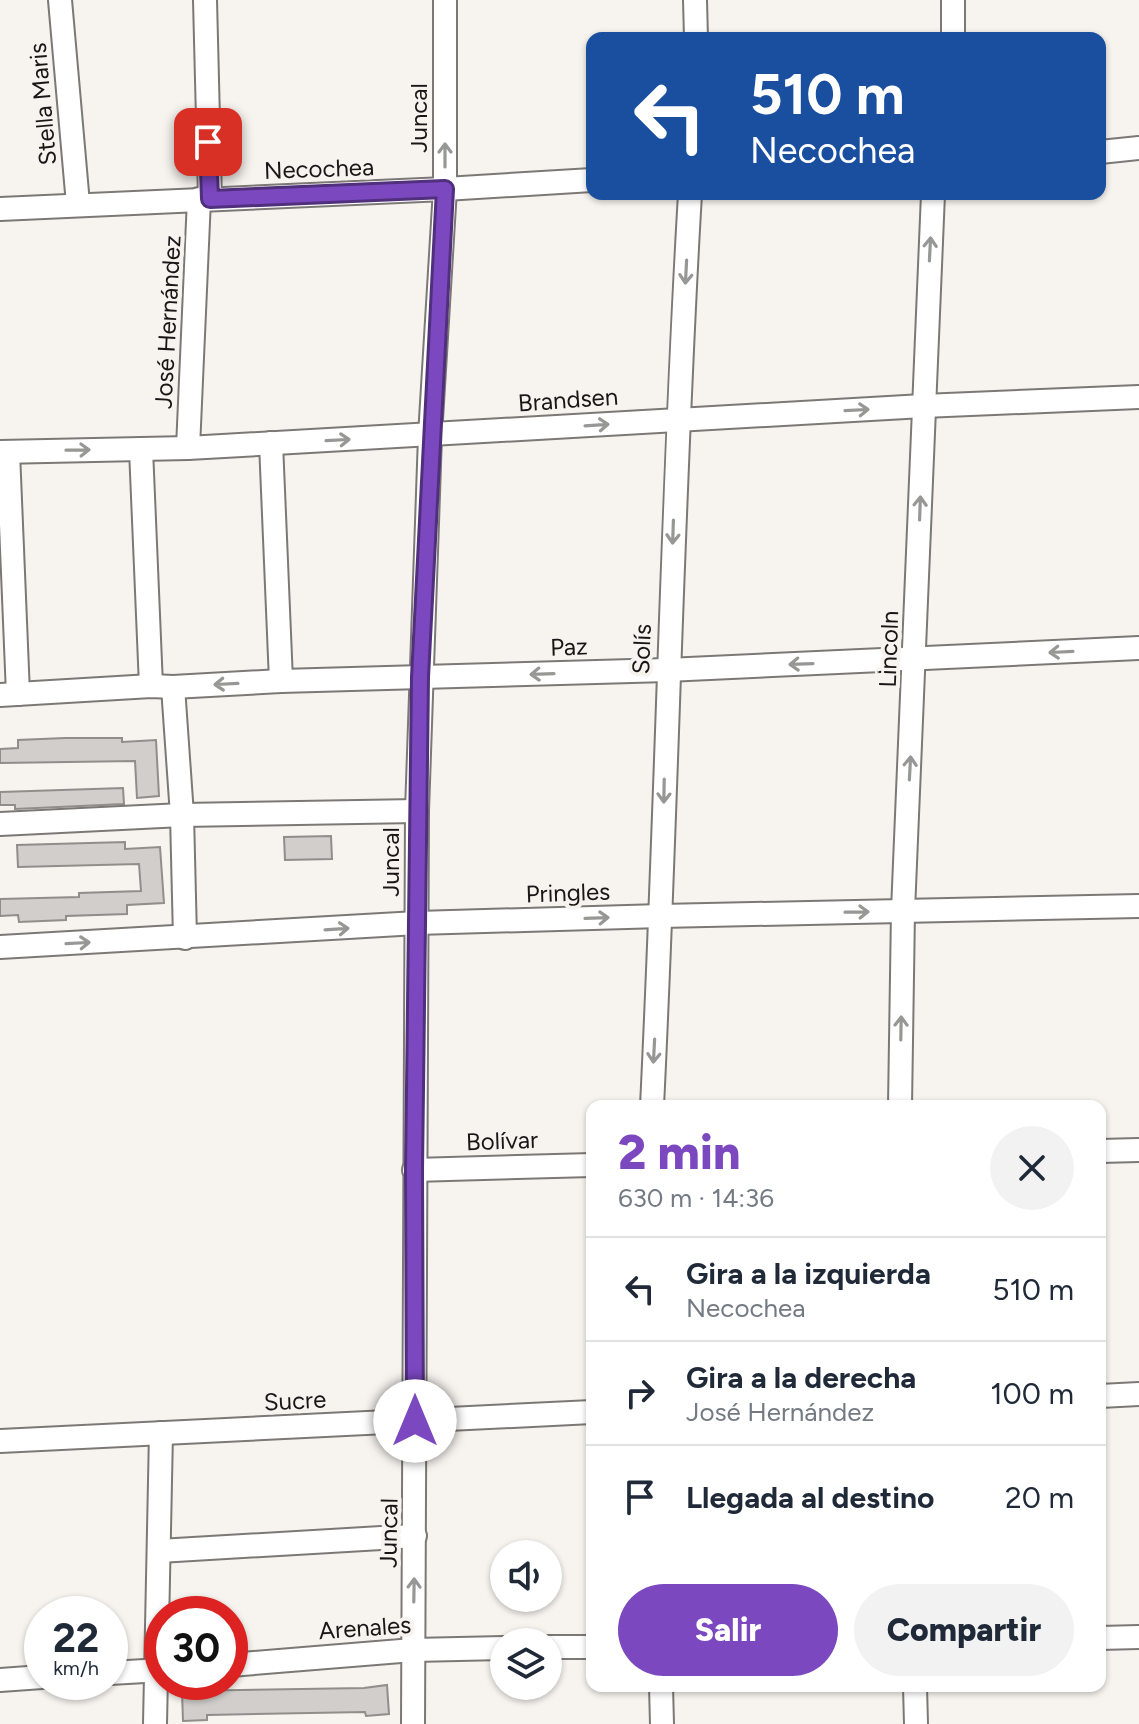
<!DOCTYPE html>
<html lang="es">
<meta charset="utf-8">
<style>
body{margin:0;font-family:Figtree,sans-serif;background:#f2f2f3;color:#1f2937;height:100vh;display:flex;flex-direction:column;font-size:30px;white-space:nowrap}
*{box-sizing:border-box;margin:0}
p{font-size:26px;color:#747a83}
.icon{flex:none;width:44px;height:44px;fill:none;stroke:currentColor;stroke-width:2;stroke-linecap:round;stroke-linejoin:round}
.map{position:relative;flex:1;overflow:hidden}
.details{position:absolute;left:586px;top:1100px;width:520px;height:592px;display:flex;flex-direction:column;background:#fff;border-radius:16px;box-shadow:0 2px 6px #0004}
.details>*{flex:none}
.hud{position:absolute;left:586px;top:32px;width:520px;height:168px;border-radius:16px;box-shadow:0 2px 6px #0004;background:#1a4fa0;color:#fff;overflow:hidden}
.fabs{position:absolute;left:490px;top:1540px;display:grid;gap:16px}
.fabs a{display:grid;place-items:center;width:72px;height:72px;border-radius:50%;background:#fff;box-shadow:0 2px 6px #0004;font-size:40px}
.speed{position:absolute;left:24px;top:1596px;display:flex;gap:16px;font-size:40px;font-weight:700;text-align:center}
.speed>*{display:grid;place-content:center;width:104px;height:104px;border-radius:50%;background:#fff;box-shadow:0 2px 6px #0004;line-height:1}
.speed small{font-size:20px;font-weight:400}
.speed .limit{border:12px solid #d22;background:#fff;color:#111}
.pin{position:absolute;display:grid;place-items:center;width:68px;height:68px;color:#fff;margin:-34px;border-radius:16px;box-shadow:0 4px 12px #0006}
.me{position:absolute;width:88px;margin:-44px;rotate:0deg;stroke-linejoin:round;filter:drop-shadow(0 0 6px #0008)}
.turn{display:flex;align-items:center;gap:28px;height:168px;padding:0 32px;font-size:36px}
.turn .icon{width:104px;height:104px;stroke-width:2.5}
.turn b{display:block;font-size:56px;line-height:68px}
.round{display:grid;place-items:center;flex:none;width:84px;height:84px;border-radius:42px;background:#f2f2f3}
.head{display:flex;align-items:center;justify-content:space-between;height:136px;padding:0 32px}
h1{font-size:48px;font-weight:800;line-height:60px;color:#7b48c0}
.cta{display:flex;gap:16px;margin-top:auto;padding:16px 32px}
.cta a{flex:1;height:92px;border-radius:48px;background:#7b48c0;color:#fff;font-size:32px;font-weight:800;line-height:92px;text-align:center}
.cta a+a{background:#f2f2f3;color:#1f2937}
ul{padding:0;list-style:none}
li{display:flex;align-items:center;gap:24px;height:104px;padding:0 32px;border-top:2px solid #e0e1e3}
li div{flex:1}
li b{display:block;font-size:30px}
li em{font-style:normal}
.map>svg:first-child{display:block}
.building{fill:#d2cecb;stroke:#918d8a;stroke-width:2}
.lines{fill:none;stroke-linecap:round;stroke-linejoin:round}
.minor-casing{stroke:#7c7875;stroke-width:26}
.minor{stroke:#fff;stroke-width:22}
.oneway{stroke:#979796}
.route-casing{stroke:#502f7d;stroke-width:20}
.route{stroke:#7b48c0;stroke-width:14}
.labels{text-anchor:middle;stroke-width:8;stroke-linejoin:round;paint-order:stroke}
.street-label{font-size:24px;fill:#181716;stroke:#f7f3ef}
</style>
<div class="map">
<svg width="1139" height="1724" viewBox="0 0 1139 1724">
<rect width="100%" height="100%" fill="#f7f3ef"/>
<g class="building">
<path d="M65,738H122V742L156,740L159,796L137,798L135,761L0,763V749L18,748V740Z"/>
<path d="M123,788L124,804L15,809V805H0V792Z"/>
<path d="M331,836L332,859L285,860L284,837Z"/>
<path d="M125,842V849L160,847L164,903L127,905V914L66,916V920L19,922L18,915L0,916V899L79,897V893L141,891L139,864L18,867L17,845Z"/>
<path d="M387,1685L389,1714L366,1716L365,1712L207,1715V1720L183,1721L182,1691L364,1688Z"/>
</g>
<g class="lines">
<g class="minor-casing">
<g id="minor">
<path d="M60,0L78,204"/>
<path d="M205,0L210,199"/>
<path d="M695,0L696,38"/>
<path d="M953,0V38"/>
<path d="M1100,152L1139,148"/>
<path d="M0,209L445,189L592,180"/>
<path d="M271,443L281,681"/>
<path d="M188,448L199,199"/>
<path d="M141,449L151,686"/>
<path d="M0,452L188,448L923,406L1139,397"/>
<path d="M8,452L18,694"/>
<path d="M173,687L182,815L185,938"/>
<path d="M0,695L151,686L173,687L281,681L667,670L1139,648"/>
<path d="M0,824L182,815L417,811"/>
<path d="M0,947L417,923L661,916L1139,906"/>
<path d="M652,1106C667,802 672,498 690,194"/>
<path d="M900,1106L903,911L933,194"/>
<path d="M1100,1151L1139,1150"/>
<path d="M414,1170L592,1165"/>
<path d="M1100,1396L1139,1394"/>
<path d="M0,1441L592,1412"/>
<path d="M159,1551L415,1536"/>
<path d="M1100,1638L1139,1637"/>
<path d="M548,1647H592"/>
<path d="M230,1665L413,1650L504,1648"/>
<path d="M110,1673L162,1670"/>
<path d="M0,1680L42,1677"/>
<path d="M661,1686L662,1724"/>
<path d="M915,1686L916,1724"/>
<path d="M155,1724L161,1433"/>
<path d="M413,1724L417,811L430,436L445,189V0"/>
</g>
</g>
<use href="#minor" class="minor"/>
</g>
<defs><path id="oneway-shaft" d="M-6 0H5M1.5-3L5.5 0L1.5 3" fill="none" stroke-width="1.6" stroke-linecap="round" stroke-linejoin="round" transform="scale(2)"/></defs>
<g class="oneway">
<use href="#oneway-shaft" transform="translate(445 155) rotate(-90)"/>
<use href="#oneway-shaft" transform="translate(930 249) rotate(-87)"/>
<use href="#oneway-shaft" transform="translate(686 272) rotate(93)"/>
<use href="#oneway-shaft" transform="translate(857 410) rotate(-3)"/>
<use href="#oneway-shaft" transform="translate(597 425) rotate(-4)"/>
<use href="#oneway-shaft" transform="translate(338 440) rotate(-3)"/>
<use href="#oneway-shaft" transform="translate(78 450) rotate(-1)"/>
<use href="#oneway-shaft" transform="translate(920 508) rotate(-88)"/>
<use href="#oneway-shaft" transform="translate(673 532) rotate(92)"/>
<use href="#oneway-shaft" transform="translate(1061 652) rotate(177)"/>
<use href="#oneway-shaft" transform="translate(801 664) rotate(178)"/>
<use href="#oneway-shaft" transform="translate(542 674) rotate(178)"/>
<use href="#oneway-shaft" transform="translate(226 684) rotate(177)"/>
<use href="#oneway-shaft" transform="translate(910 768) rotate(-87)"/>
<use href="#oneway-shaft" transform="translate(664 791) rotate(91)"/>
<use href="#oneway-shaft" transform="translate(857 912) rotate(-1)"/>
<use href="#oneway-shaft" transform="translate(597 918) rotate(-2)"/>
<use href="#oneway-shaft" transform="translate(337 929) rotate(-4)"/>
<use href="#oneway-shaft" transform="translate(78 943) rotate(-3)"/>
<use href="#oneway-shaft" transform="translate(901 1028) rotate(-89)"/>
<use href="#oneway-shaft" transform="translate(654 1051) rotate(93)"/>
<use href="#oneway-shaft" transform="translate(414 1590) rotate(-89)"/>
</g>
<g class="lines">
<g class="route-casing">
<path id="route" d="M208,142L210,199L445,189L420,677L414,1170L415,1421"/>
</g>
<use href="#route" class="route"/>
</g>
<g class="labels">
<g class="street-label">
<text transform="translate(43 104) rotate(-95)" y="8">Stella Maris</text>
<text transform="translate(419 118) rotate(-90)" y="8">Juncal</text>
<text transform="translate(319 169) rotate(-2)" y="8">Necochea</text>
<text transform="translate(168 322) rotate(-87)" y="8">José Hernández</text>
<text transform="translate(568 400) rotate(-4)" y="8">Brandsen</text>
<text transform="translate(569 647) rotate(-2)" y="8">Paz</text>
<text transform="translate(642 649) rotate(-88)" y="8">Solís</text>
<text transform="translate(889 649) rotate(-88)" y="8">Lincoln</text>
<text transform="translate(391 862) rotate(-90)" y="8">Juncal</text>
<text transform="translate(568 893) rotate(-2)" y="8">Pringles</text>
<text transform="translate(502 1141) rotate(-2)" y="8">Bolívar</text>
<text transform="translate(295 1401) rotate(-3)" y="8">Sucre</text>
<text transform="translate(389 1533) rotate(-89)" y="8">Juncal</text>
<text transform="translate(365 1628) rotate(-4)" y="8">Arenales</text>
</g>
</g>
</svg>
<div class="fabs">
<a><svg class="icon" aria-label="sound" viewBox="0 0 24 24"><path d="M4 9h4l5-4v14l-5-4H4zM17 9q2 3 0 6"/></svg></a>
<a><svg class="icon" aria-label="layers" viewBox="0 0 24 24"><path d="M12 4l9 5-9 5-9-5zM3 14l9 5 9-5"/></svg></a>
</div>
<div class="speed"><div>22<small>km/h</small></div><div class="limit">30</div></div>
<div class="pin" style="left:208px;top:142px;background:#d93025"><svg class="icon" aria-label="arrive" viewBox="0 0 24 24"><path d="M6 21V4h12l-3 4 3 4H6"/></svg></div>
<svg class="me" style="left:415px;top:1421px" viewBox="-20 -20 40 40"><circle r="19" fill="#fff"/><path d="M0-13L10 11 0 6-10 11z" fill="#7b48c0"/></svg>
<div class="hud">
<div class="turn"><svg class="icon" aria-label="left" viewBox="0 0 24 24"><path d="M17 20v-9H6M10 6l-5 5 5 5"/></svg><div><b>510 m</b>Necochea</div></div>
</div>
<section class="details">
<div class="head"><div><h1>2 min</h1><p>630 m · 14:36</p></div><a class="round"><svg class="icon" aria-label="close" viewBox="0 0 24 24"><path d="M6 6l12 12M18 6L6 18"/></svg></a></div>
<ul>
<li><svg class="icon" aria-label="left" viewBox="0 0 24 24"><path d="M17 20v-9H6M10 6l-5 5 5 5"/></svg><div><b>Gira a la izquierda</b><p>Necochea</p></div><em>510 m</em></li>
<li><svg class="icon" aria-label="right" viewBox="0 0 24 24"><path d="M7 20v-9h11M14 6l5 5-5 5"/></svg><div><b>Gira a la derecha</b><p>José Hernández</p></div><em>100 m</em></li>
<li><svg class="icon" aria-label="arrive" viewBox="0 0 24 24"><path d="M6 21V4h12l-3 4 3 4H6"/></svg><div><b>Llegada al destino</b></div><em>20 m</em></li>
</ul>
<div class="cta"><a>Salir</a><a>Compartir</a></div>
</section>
</div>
